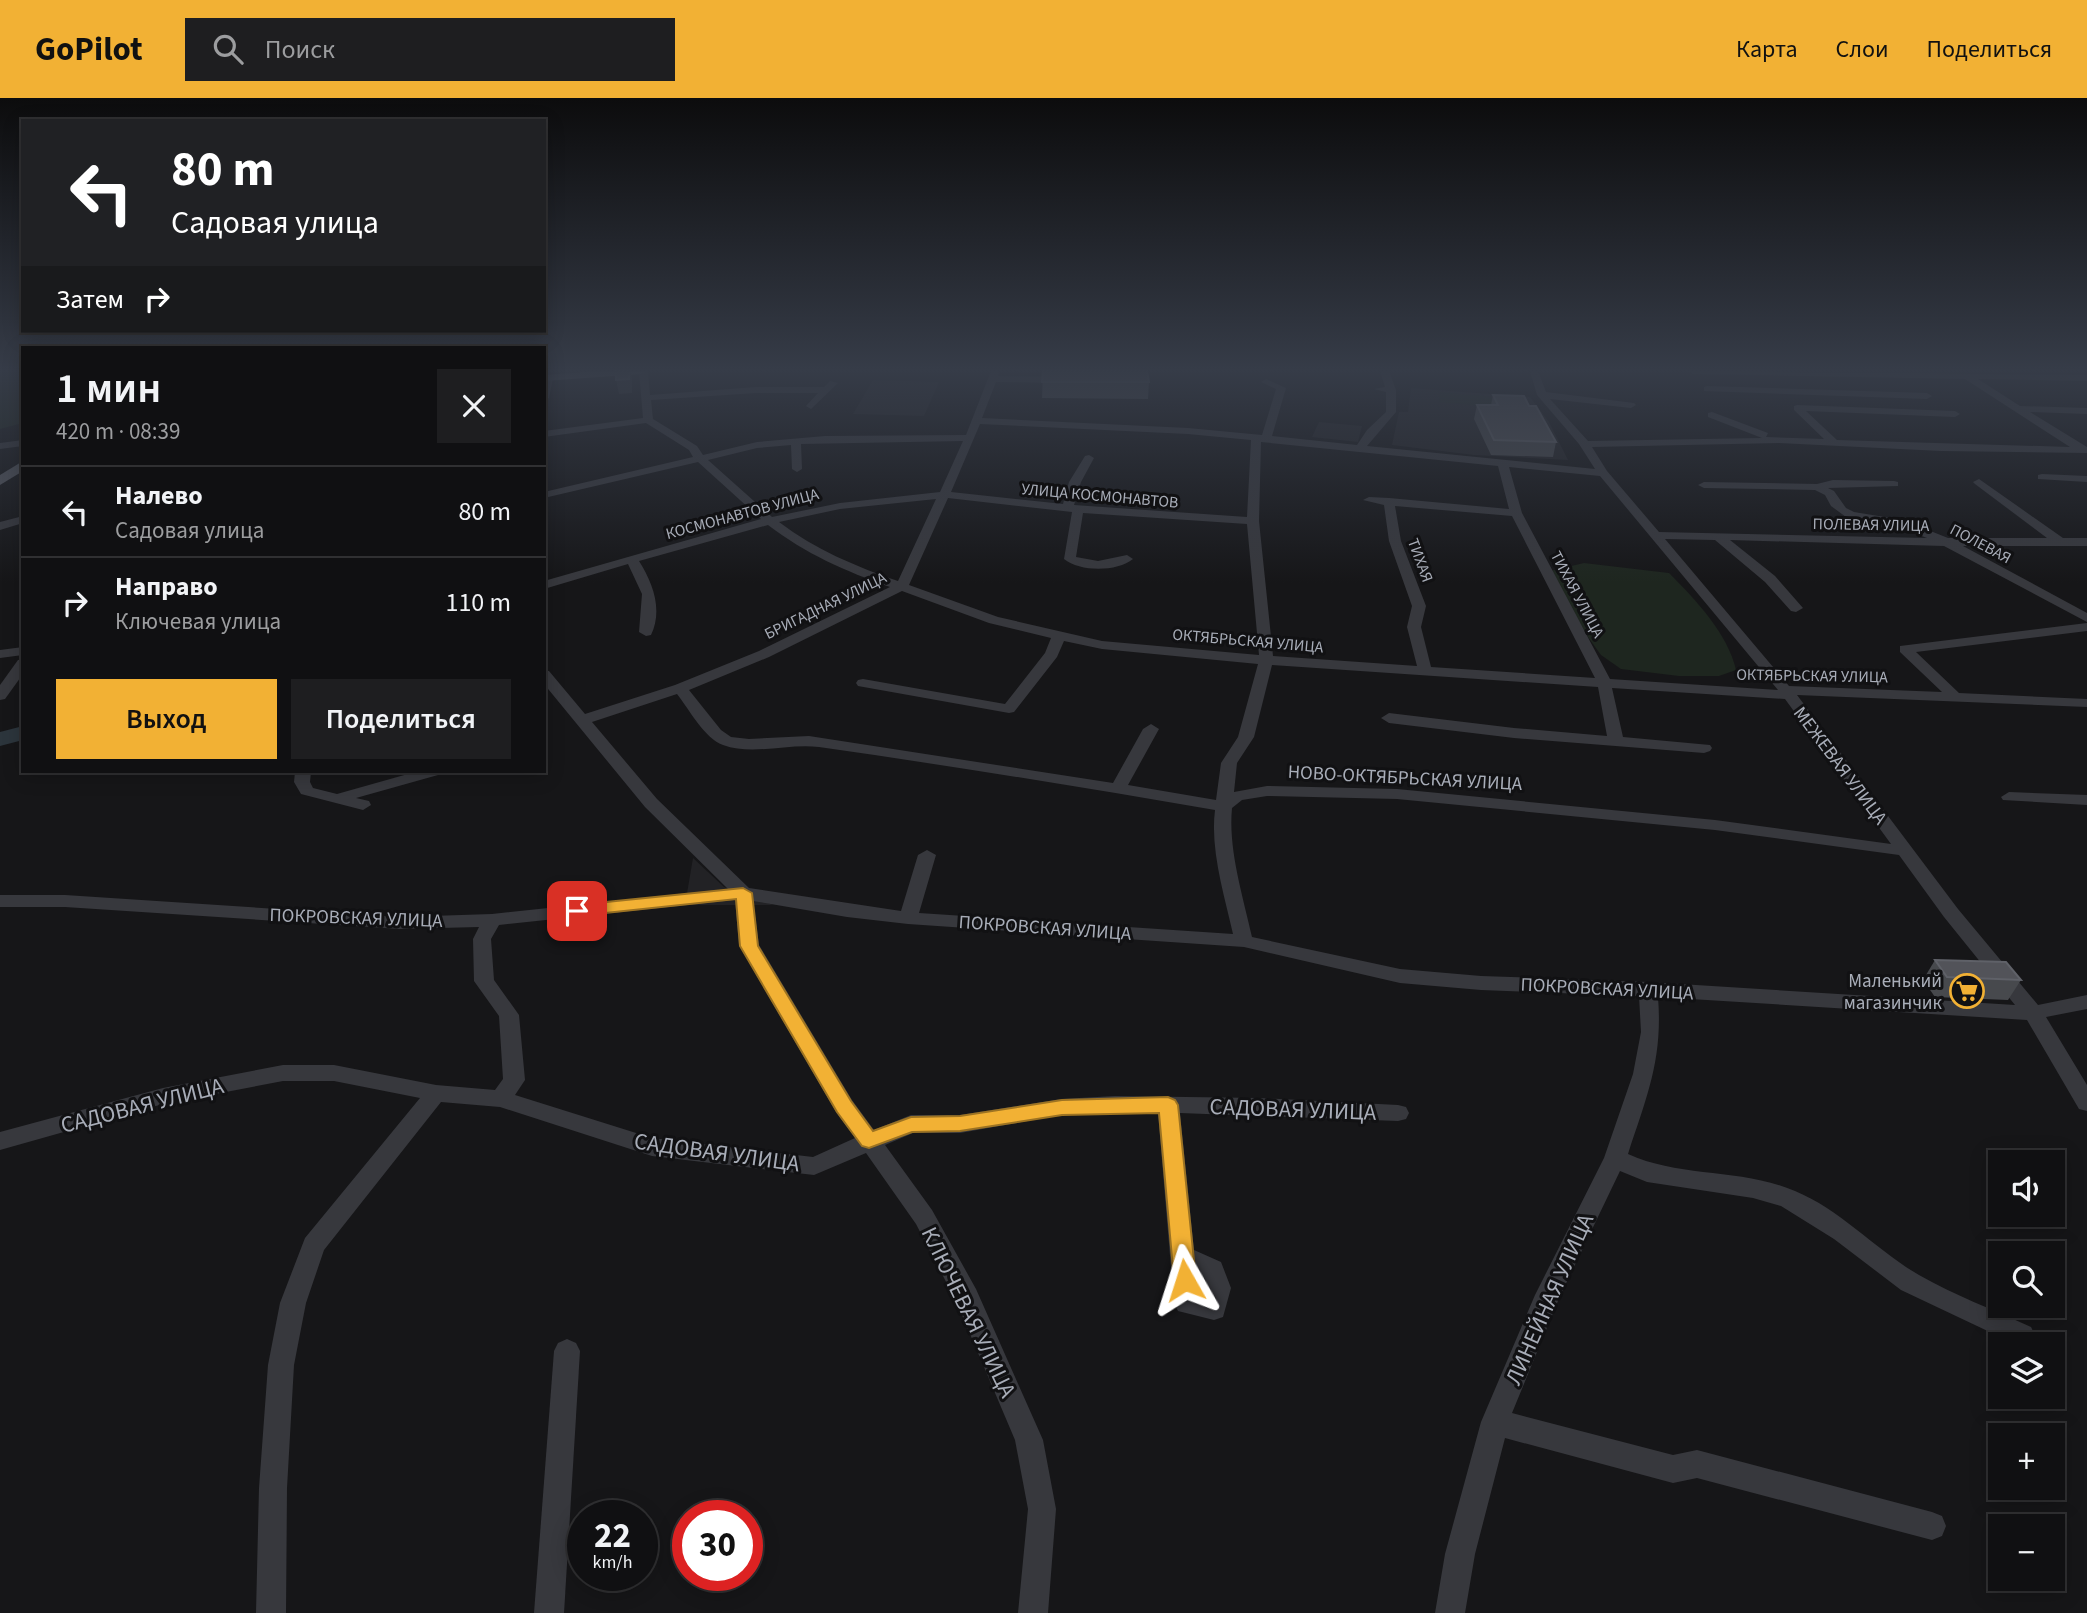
<!DOCTYPE html>
<html lang="ru">
<meta charset="utf-8">
<style>
body{margin:0;font-family:"Source Sans 3",sans-serif;background:#1e1e20;color:#f1f3f6;height:100vh;display:flex;flex-direction:column;font-size:26px;white-space:nowrap}
*{box-sizing:border-box;margin:0}
p{font-size:23px;color:#9c9d9f}
.icon{flex:none;width:38px;height:38px;fill:none;stroke:currentColor;stroke-width:2;stroke-linecap:round;stroke-linejoin:round}
.map{position:relative;flex:1;overflow:hidden}
.side{position:absolute;left:21px;top:248px;width:525px;height:427px;display:flex;flex-direction:column;background:#101012;border-radius:0px;box-shadow:0 4px 18px #0003,0 0 0 2px #303032}
.side>*{flex:none}
.hud{position:absolute;left:21px;top:21px;width:525px;height:214px;border-radius:0px;box-shadow:0 4px 18px #0003,0 0 0 2px #303032;background:#202124;color:#fff;overflow:hidden}
.controls{position:absolute;left:1988px;top:1052px;display:grid;gap:14px}
.controls a{display:grid;place-items:center;width:77px;height:77px;border-radius:0px;background:#101012;box-shadow:0 4px 18px #0003,0 0 0 2px #303032;font-size:35px}
.speed{position:absolute;left:567px;top:1402px;display:flex;gap:14px;font-size:35px;font-weight:700;text-align:center}
.speed>*{display:grid;place-content:center;width:91px;height:91px;border-radius:50%;background:#101012;box-shadow:0 4px 18px #0003,0 0 0 2px #303032;line-height:1}
.speed small{font-size:18px;font-weight:400}
.speed .limit{border:10px solid #d22;background:#fff;color:#111}
.pin{position:absolute;display:grid;place-items:center;width:60px;height:60px;color:#fff;margin:-30px;border-radius:14px;box-shadow:0 4px 10px #0006}
.me{position:absolute;width:77px;margin:-38px;rotate:354deg;stroke-linejoin:round;filter:drop-shadow(0 0 5px #0008)}
.turn{display:flex;align-items:center;gap:24px;height:147px;padding:0 35px;font-size:32px}
.turn .icon{width:91px;height:91px;stroke-width:2.5}
.turn b{display:block;font-size:49px;line-height:60px}
.then{display:flex;align-items:center;height:66px;padding:0 35px;background:#0003;gap:14px;font-size:26px}
.round{display:grid;place-items:center;flex:none;width:74px;height:74px;border-radius:0px;background:#1e1e20}
.summary{display:flex;align-items:center;justify-content:space-between;height:119px;padding:0 35px}
h1{font-size:42px;font-weight:600;line-height:52px}
.action{display:flex;gap:14px;margin-top:auto;padding:14px 35px}
.action a{flex:1;height:80px;border-radius:0px;background:#f2b134;color:#111;font-size:28px;font-weight:600;line-height:80px;text-align:center}
.action a+a{background:#1e1e20;color:#f1f3f6}
ul{padding:0;list-style:none}
li{display:flex;align-items:center;gap:21px;height:91px;padding:0 35px;border-top:2px solid #303032}
li div{flex:1}
li b{display:block;font-size:26px}
li em{font-style:normal}
header{display:flex;align-items:center;gap:42px;box-sizing:border-box;height:98px;padding:0 35px;background:#f2b134;color:#111}
header strong{font-size:33px}
nav{display:flex;gap:38px;margin-inline-start:auto;font-size:24px}
.search{width:490px;height:63px;background:#1e1e20;display:flex;align-items:center;gap:18px;box-sizing:border-box;padding:0 24px;border-radius:0px;color:#9c9d9f;font-size:26px}
.map>svg:first-child{display:block}
.built{fill:#222225}
.green{fill:#1e261f}
.lines{fill:none;stroke-linecap:round;stroke-linejoin:round}
.river{fill:#2c353c;fill-rule:evenodd}
.minor{fill:#37383d;fill-rule:evenodd}
.major{fill:#53555c;fill-rule:evenodd}
.wall{fill:#47494d}
.shaded-wall{fill:#2f3033}
.building{fill:#525359;stroke:#5f6168;stroke-width:2}
.route{fill:#f2b134;stroke:#9d7322;stroke-width:2}
.labels{text-anchor:middle;stroke-width:6;stroke-linejoin:round;paint-order:stroke}
.far-street-label{font-size:16px;fill:#a8adb8;stroke:#111113}
.street-label{font-size:19px;fill:#a8adb8;stroke:#111113}
.poi-label{font-size:19px;fill:#a8adb8;stroke:#111113;text-anchor:end}
.near-street-label{font-size:23px;fill:#a8adb8;stroke:#111113}
</style>
<header>
<strong>GoPilot</strong>
<div class="search"><svg class="icon" aria-label="search" viewBox="0 0 24 24"><circle cx="10" cy="10" r="6"/><path d="M15 15l6 6"/></svg>Поиск</div>
<nav><a>Карта</a><a>Слои</a><a>Поделиться</a></nav>
</header>
<div class="map">
<svg width="2087" height="1515" viewBox="0 0 2087 1515">
<rect width="100%" height="100%" fill="#161618"/>
<g class="built">
<path d="M873,282L939,284L924,318L853,316Z"/>
<path d="M1411,290L1530,299L1549,324L1568,362L1474,357L1392,347L1399,314H1408Z"/>
<path d="M1319,324L1362,328L1358,344L1312,339Z"/>
<path d="M693,760L724,789L773,807H685Z"/>
</g>
<g class="green">
<path d="M0,273H23V325L0,331Z"/>
<path d="M1440,294L1516,301V311L1439,304Z"/>
<path d="M1584,465L1669,475C1695,501 1728,536 1736,572L1719,578H1679L1621,571L1601,557L1588,539L1550,473Z"/>
</g>
<g class="lines">
<path class="river" d="M23,628V642L0,648V634Z"/>
<g class="minor">
<path d="M639,273H648L650,297L756,289H824L830,283L838,285L811,311L806,308L818,295H756L651,302L653,321L697,348L703,357L757,344L825,338L966,337L991,273H999L998,278L1065,279L1070,282L1065,285L996,284L982,320L1188,330L1262,337L1276,291L1261,284L1266,281L1286,290L1272,338L1357,347L1367,332L1386,314V294L1374,291L1385,289L1380,273H1389L1396,292V314L1367,348L1595,371L1579,346L1537,297L1530,273H1538L1546,294L1634,305L1636,307L1631,310L1550,301L1588,343L1762,340L1708,319V315L1712,314L1768,335L1766,339L1824,341L1794,312V308L1797,307L1955,313L1960,316L1955,319L1806,313L1837,342L2070,349L1965,281L1693,276L1688,273L2087,277V283L1978,281L2020,308L2087,310V316L2030,314L2087,349V355L1941,353L1779,345L1592,349L1607,373L1659,434L1927,440L1896,428L1846,419L1831,408L1825,397L1815,392L1704,390L1698,387L1704,384L1817,386L1833,382L1894,383L1898,384V388L1828,390L1834,393L1846,410L1854,414L1903,422L1948,440H2047L1975,386L1973,384L1979,381L2063,440H2087V448H1963L2087,515V524L1944,448L1730,442L1775,478L1803,510L1796,514L1791,513L1765,484L1715,442L1665,441L1789,588L1942,594L1900,554V548L2087,525V533L1916,554L1959,595L2087,601V609L1797,597L1958,811L2038,907L2087,897V911L2046,919L2087,987V1013L2079,1011L2027,922L1658,899C1663,961 1647,998 1628,1056C1680,1080 1742,1070 1795,1093C1841,1112 1876,1152 1919,1177C1954,1197 1994,1212 2031,1229L2035,1237L2031,1245H2013L1901,1192L1834,1141L1781,1108L1753,1100L1647,1084L1620,1073L1560,1198L1512,1315L1673,1357L1697,1352L1932,1414L1942,1418L1946,1428L1942,1438L1932,1442L1697,1380L1673,1385L1505,1340L1475,1456L1465,1515H1435L1445,1456L1481,1324L1535,1197L1604,1060L1633,976L1641,934L1639,898L1481,892L1400,885L1244,849L908,826L847,819L753,803L759,847L852,1002L874,1032L911,1017H960L1061,1001L1115,998L1258,1000L1398,1007L1406,1009L1409,1015L1406,1021L1398,1023L1180,1015L1194,1152L1221,1164L1231,1190L1223,1219L1214,1222L1178,1213L1174,1205L1158,1015L1061,1017L960,1035H913L885,1047L932,1112L976,1191L1043,1342L1056,1411L1048,1515H1018L1028,1411L1015,1342L956,1203L916,1126L866,1055L814,1077L652,1058L500,1009L441,1004L324,1152L306,1205L294,1267L287,1390L286,1515H256L259,1390L268,1267L280,1205L305,1140L420,1000L334,983H283L163,1006L0,1052V1034L163,990L283,967H334L436,987L495,992L503,981L499,918L474,883L473,841L479,829L400,831L65,809H0V797H65L400,819L492,816L728,791L645,709L544,586V572L549,573L585,616L675,587L759,553L890,489C845,473 806,456 768,427L639,463C653,485 663,512 651,537L646,538L639,534L642,496L628,466L544,491V483L761,421L698,364L544,400V394L693,359L689,352L646,325L544,339V333L643,320ZM980,326L1188,336L1251,342L1247,419L1074,407L1081,384L1094,360L1089,357L1085,358L1069,384L1063,406L951,394ZM963,343L940,394L840,405L772,419L708,362L757,350L791,347L792,371L797,374L802,371L801,346ZM1261,344L1498,368L1509,411L1389,400L1369,399L1363,402L1384,407L1389,443L1412,508L1407,529L1417,568L1273,558L1259,423ZM1509,369L1600,378L1778,592L1610,581L1522,415ZM948,400L1072,414L1064,461C1080,474 1117,474 1133,461L1127,457L1098,463L1076,459L1083,415L1247,426L1259,557L1102,543L998,519L909,487ZM936,401L898,483C855,468 816,452 779,424L840,411ZM1395,408L1512,418L1595,580L1431,569L1421,529L1426,508L1401,443ZM902,493L989,525L1051,540L1045,555L1005,606L863,581L858,582L856,585L858,588L1009,615L1014,614L1057,559L1064,543L1102,551L1258,566L1238,639L1221,665L1216,702L1128,687L1159,631L1151,626L1143,631L1113,685L809,638L749,641L731,639L721,632L689,592L769,559ZM1272,567L1598,589L1607,638L1514,630L1389,615L1381,620L1389,625L1514,640L1704,655L1710,653L1712,650L1710,647L1623,639L1612,590L1785,601L1891,746L1715,722L1397,691L1267,688L1234,694L1237,665L1254,639ZM677,596C689,611 704,640 723,647C753,658 788,645 819,649C951,668 1083,689 1215,712C1210,752 1224,796 1233,836L919,815L936,757L927,752L918,757L901,813L749,790L657,701L592,624ZM1267,698L1397,701L1715,732L1899,757L1944,819L2015,907L1648,884L1481,878L1400,871L1252,839C1243,798 1228,752 1232,710L1242,702ZM735,802L739,847L836,1014L855,1040L813,1059L652,1040L515,997L525,982L519,917L494,882L491,841L499,827ZM1197,1176L1202,1179L1207,1190L1205,1198L1199,1196Z"/>
<path d="M548,277L553,280L549,300L544,303V279Z"/>
<path d="M1707,288L1927,295L1932,298L1927,301L1704,293V289Z"/>
<path d="M23,342V348L0,351V345Z"/>
<path d="M2042,376L2087,378V384L2038,381V377Z"/>
<path d="M23,418V425L0,432V424Z"/>
<path d="M23,549V557L0,560V552Z"/>
<path d="M23,561V576L5,601L0,602V587L18,562Z"/>
<path d="M295,674H311L310,684L313,690L337,696L415,674H440L438,677L356,700L369,703L371,707L363,712L301,696L294,684Z"/>
<path d="M2009,694L2087,697V707L2003,702L2001,699Z"/>
<path d="M567,1241L576,1245L580,1253L564,1515H534L554,1253L558,1245Z"/>
</g>
<g class="major">
<path d="M599,273H647L641,276L544,283V277Z"/>
<path d="M23,363V373L0,387V377Z"/>
</g>
</g>
<g class="wall">
<path d="M1043,273L1149,284L1148,301L1042,300Z"/>
<path d="M1493,297L1556,344L1553,359L1491,357L1474,321L1477,307H1491Z"/>
<path d="M1935,862L2021,882L2008,902L1935,899L1923,882Z"/>
</g>
<path class="shaded-wall" d="M629,273H630L632,280V295L619,296L616,282Z"/>
<g class="building">
<path d="M616,273H629V281L616,282Z"/>
<path d="M1043,273H1147L1149,284H1042Z"/>
<path d="M1493,297L1524,298L1529,308H1536L1556,344L1494,342L1477,307H1498Z"/>
<path d="M1935,862L2006,864L2021,882L1947,879Z"/>
</g>
<linearGradient id="sky" x2="0" y2="1"><stop stop-color="#0c0c0d"/><stop offset="0.56" stop-color="#363c48"/><stop offset="1" stop-color="#363c48" stop-opacity="0"/></linearGradient>
<rect width="2087" height="485" fill="url(#sky)"/>
<path class="route" d="M743,790L752,795L758,848L851,1003L873,1033L911,1019L960,1018L1062,1002L1168,999L1175,1002L1178,1007L1196,1182L1193,1189L1185,1191L1177,1189L1174,1182L1159,1015L1062,1017L960,1033L912,1034L869,1050L862,1048L837,1014L740,848L736,801L577,818L569,813L577,807Z"/>
<defs>
<g id="supermarket-ring" transform="scale(1.75)"><circle r="9.5" fill="#111113" stroke="#f2b134" stroke-width="1.5"/><path d="M-6-5.5h2.5l.6 2H6L4.5 2H-2.5L-4.4-4H-6ZM-1.5 3.2a1.3 1.3 0 1 0 .1 0ZM3 3.2a1.3 1.3 0 1 0 .1 0Z" fill="#f2b134"/></g>
</defs>
<g fill-rule="evenodd">
<use href="#supermarket-ring" x="1967" y="893"/>
</g>
<g class="labels">
<g class="far-street-label">
<text transform="translate(1100 397) rotate(5)" y="6">УЛИЦА КОСМОНАВТОВ</text>
<text transform="translate(742 415) rotate(-15)" y="6">КОСМОНАВТОВ УЛИЦА</text>
<text transform="translate(1871 426) rotate(1)" y="6">ПОЛЕВАЯ УЛИЦА</text>
<text transform="translate(1981 445) rotate(28)" y="6">ПОЛЕВАЯ</text>
<text transform="translate(1421 462) rotate(70)" y="6">ТИХАЯ</text>
<text transform="translate(1578 496) rotate(62)" y="6">ТИХАЯ УЛИЦА</text>
<text transform="translate(825 507) rotate(-26)" y="6">БРИГАДНАЯ УЛИЦА</text>
<text transform="translate(1248 542) rotate(5)" y="6">ОКТЯБРЬСКАЯ УЛИЦА</text>
<text transform="translate(1812 577) rotate(1)" y="6">ОКТЯБРЬСКАЯ УЛИЦА</text>
</g>
<g class="street-label">
<text transform="translate(1841 667) rotate(53)" y="7">МЕЖЕВАЯ УЛИЦА</text>
<text transform="translate(1405 679) rotate(3)" y="7">НОВО-ОКТЯБРЬСКАЯ УЛИЦА</text>
<text transform="translate(356 819) rotate(2)" y="7">ПОКРОВСКАЯ УЛИЦА</text>
<text transform="translate(1045 829) rotate(4)" y="7">ПОКРОВСКАЯ УЛИЦА</text>
<text transform="translate(1607 890) rotate(3)" y="7">ПОКРОВСКАЯ УЛИЦА</text>
</g>
<g class="poi-label">
<text x="1942" y="889">Маленький<tspan x="1942" dy="22">магазинчик</tspan></text>
</g>
<g class="near-street-label">
<text transform="translate(142 1007) rotate(-14)" y="8">САДОВАЯ УЛИЦА</text>
<text transform="translate(1293 1011) rotate(2)" y="8">САДОВАЯ УЛИЦА</text>
<text transform="translate(717 1054) rotate(8)" y="8">САДОВАЯ УЛИЦА</text>
<text transform="translate(1549 1201) rotate(-66)" y="8">ЛИНЕЙНАЯ УЛИЦА</text>
<text transform="translate(969 1214) rotate(64)" y="8">КЛЮЧЕВАЯ УЛИЦА</text>
</g>
</g>
</svg>
<div class="controls">
<a><svg class="icon" aria-label="sound" viewBox="0 0 24 24"><path d="M4 9h4l5-4v14l-5-4H4zM17 9q2 3 0 6"/></svg></a>
<a><svg class="icon" aria-label="search" viewBox="0 0 24 24"><circle cx="10" cy="10" r="6"/><path d="M15 15l6 6"/></svg></a>
<a><svg class="icon" aria-label="layers" viewBox="0 0 24 24"><path d="M12 4l9 5-9 5-9-5zM3 14l9 5 9-5"/></svg></a>
<a>+</a>
<a>−</a>
</div>
<div class="speed"><div>22<small>km/h</small></div><div class="limit">30</div></div>
<div class="pin" style="left:577px;top:813px;background:#d93025"><svg class="icon" aria-label="arrive" viewBox="0 0 24 24"><path d="M6 21V4h12l-3 4 3 4H6"/></svg></div>
<svg class="me" style="left:1185px;top:1182px" viewBox="-20 -20 40 40"><path d="M0-17L14 15 0 8-14 15z" fill="#f2b134" stroke="#fff" stroke-width="4"/></svg>
<div class="hud">
<div class="turn"><svg class="icon" aria-label="left" viewBox="0 0 24 24"><path d="M17 20v-9H6M10 6l-5 5 5 5"/></svg><div><b>80 m</b>Садовая улица</div></div>
<div class="then">Затем<svg class="icon" aria-label="right" viewBox="0 0 24 24"><path d="M7 20v-9h11M14 6l5 5-5 5"/></svg></div>
</div>
<section class="side">
<div class="summary"><div><h1>1 мин</h1><p>420 m · 08:39</p></div><a class="round"><svg class="icon" aria-label="close" viewBox="0 0 24 24"><path d="M6 6l12 12M18 6L6 18"/></svg></a></div>
<ul>
<li><svg class="icon" aria-label="left" viewBox="0 0 24 24"><path d="M17 20v-9H6M10 6l-5 5 5 5"/></svg><div><b>Налево</b><p>Садовая улица</p></div><em>80 m</em></li>
<li><svg class="icon" aria-label="right" viewBox="0 0 24 24"><path d="M7 20v-9h11M14 6l5 5-5 5"/></svg><div><b>Направо</b><p>Ключевая улица</p></div><em>110 m</em></li>
</ul>
<div class="action"><a>Выход</a><a>Поделиться</a></div>
</section>
</div>
